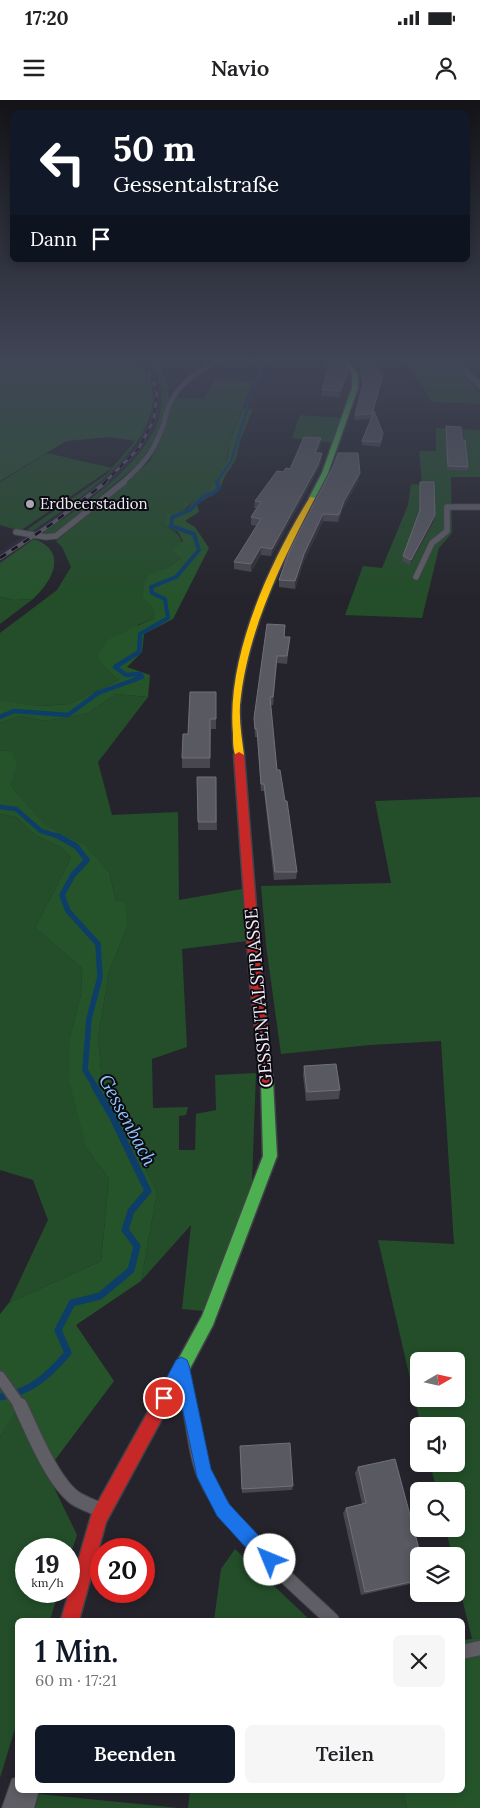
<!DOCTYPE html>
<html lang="de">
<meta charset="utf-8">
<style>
body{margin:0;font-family:Lora,serif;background:#f6f6f6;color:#202124;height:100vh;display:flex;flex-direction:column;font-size:19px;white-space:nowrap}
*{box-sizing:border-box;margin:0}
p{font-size:16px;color:#757577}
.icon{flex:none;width:28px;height:28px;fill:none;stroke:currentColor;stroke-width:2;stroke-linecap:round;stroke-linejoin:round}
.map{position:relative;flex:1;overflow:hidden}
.details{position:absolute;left:15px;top:1518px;width:450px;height:175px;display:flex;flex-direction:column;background:#fff;border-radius:8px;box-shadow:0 2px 8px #0003}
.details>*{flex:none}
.banner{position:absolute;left:10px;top:10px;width:460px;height:152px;border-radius:8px;box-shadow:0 2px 8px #0003;background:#111827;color:#fff;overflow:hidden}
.needle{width:32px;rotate:81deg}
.fabs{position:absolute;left:410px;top:1252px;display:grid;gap:10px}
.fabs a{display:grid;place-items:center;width:55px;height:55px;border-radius:8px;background:#fff;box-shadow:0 2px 8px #0003;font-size:25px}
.speed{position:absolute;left:15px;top:1438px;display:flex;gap:10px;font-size:25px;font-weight:700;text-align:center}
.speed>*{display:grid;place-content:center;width:65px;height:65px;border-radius:50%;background:#fff;box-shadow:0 2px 8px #0003;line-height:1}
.speed small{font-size:12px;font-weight:400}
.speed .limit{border:8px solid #d22;background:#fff;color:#111}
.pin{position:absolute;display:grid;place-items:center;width:42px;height:42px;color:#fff;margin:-21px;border:2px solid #fff;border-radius:50%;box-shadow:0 1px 5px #0007}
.me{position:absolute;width:55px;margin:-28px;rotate:315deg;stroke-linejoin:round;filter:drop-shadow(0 0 4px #0008)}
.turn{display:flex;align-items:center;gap:18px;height:105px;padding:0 20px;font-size:22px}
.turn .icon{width:65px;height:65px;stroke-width:2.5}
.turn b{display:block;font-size:35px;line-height:42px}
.then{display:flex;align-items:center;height:48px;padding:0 20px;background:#0003;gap:10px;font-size:19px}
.round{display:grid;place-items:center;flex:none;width:52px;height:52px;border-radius:8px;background:#f6f6f6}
.head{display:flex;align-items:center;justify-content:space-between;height:85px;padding:0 20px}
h1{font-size:30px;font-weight:600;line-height:38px;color:#111827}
.button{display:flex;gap:10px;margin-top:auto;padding:10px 20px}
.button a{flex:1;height:58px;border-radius:8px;background:#111827;color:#fff;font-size:20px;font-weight:600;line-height:58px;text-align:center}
.button a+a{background:#f6f6f6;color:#202124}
.status{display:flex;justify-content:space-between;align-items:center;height:35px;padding:0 25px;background:#fff;direction:ltr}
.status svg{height:14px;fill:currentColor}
header{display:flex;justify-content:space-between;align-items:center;height:65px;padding:0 20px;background:#fff;font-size:22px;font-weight:600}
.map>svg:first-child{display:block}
.built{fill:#2b273c}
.green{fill:#234e29;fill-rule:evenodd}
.forest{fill:#25542b}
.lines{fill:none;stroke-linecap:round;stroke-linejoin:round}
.stream-far4{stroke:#0d3d69;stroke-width:2.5}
.stream-far3{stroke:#0d3d69;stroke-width:4}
.stream-far2{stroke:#0d3d69;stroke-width:4.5}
.stream-far1{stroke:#0d3d69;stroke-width:5.5}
.stream{stroke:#0d3d69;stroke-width:7}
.lane-far3-casing{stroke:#444249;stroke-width:5.5}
.lane-far2-casing{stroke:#444249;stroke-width:7}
.lane-far1-casing{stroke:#444249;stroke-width:14}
.lane-casing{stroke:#444249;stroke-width:16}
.street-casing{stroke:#444249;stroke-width:2}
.fast-casing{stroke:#444249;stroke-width:3}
.slow-casing{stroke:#444249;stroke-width:3}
.jam-casing{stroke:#444249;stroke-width:3}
.lane-far3{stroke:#5f5e65;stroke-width:4.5}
.lane-far2{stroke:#5f5e65;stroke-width:5.5}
.lane-far1{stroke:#5f5e65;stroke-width:11}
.lane{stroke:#5f5e65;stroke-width:14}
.street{fill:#5f5e65;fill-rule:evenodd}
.fast{fill:#4caf50;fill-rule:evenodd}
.slow{fill:#ffc107;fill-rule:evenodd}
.jam{fill:#c62828;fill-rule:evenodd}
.rail-far1-casing{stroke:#5b5a62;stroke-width:2.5}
.rail-casing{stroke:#5b5a62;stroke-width:4}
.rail-far1{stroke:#0d0b12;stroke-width:2;stroke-dasharray:5.5;stroke-linecap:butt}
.rail{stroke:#0d0b12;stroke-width:2.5;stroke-dasharray:7;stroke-linecap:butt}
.wall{fill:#48474f}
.shaded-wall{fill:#323239}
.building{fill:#595961;stroke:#717078}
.route{fill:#1a73e8;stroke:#114b97}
.poi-dot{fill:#a8a6b0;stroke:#0d0b12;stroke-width:2}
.labels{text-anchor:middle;stroke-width:4;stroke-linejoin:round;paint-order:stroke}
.far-poi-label{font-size:15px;fill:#eeecf7;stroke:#0d0b12;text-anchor:start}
.street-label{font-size:18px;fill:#eeecf7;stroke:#0d0b12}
.water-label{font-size:19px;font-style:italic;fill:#8dc4fe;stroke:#0d0b12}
</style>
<div class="status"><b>17:20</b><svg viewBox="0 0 49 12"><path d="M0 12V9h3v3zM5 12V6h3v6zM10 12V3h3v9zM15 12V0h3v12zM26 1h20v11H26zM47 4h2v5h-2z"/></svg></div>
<header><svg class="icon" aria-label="menu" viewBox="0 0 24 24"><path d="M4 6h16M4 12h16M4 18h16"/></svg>Navio<svg class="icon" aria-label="person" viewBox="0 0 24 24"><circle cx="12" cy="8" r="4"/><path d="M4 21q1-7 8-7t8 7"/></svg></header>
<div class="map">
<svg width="480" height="1708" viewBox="0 0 480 1708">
<rect width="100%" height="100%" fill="#25242c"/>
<path class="built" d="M139,260H147L153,267L162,294L159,318L141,352L116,378L93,396L0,463V451L59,413L106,378L139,341L153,307L154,295L149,275Z"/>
<g class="green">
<path d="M107,260H135L142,268L119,271Z"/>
<path d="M147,260H168V266L160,269L169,286L168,296L171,297L156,337L140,363L54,434H41C90,400 202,330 147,260Z"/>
<path d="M403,260H451L480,293V304L431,302L424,288Z"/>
<path d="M215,280L253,281L228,344C231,355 218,384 209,391C205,394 200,396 196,399C186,408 177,417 166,426C183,436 183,439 181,458L166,469L153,508L154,518L138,525L105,568L119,580L70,604L40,606L0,602V533L57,490L71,467L62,447L56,441L150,361L175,298L204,299Z"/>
<path d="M300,315L342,318L332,343L292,338Z"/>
<path d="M146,328C119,375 75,402 31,432L28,429L107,374Z"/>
<path d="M436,328L480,330V377H451L452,433L439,448L422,518L345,515L363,466L382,468L408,405L411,384L422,385L419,351H436Z"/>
<path d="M47,353L112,368L20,431L0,425V382Z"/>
<path d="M0,497L14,500L33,499L0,524Z"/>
<path d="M116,594L148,597L98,662L112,715L178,712L179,800L242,789L247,841L182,849L187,947L152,959L153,1008L188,1007L186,1015L179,1016V1050H195L196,1014L216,1010L215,975L256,973L252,1082L203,1211L182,1209L191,1125L141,1181L157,1092L102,983L98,938L109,872L127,827L116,802L109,772L85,747L44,726L10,685L11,650L0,651V623L20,616L45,621L86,614Z"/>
<path d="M480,697V1538L472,1539L456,1474V1456H452L446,1429H456V1391H437L430,1364H456V1326H421L378,1140L454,1144L441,941L370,945L281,954L266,845L261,786L391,783L375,701ZM419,1261H456V1299H419Z"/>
<path d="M0,714L16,717L35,735L62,748L71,758L35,828L82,868L81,894L70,937L87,1049L109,1079L101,1161L9,1203L48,1120L33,1080L0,1070Z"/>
<path d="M16,1309L77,1435L69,1459V1449H26V1491H59L50,1520H18L17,1622L0,1678V1337Z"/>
<path d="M235,1449L310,1520H214L221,1469Z"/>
<path d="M190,1690H403L407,1708H188Z"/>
<path d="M39,1694L179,1708H35Z"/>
</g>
<g class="forest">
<path d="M0,260H107L119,271L145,268C159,294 154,318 136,341L109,337L66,341L0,381Z"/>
<path d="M243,308L253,309L240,341L236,359L224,378L219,391L197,404L199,412L185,421L195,427L209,448L173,519L144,534L142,552L127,567L150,575L148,597L116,594L86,614L45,621L20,616L0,623V601L40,606L70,604L119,580L105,568L98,556L108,540L154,518L153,508L143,497L144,485L148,475L166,469L181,458L172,450L183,441L178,432L166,426L167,415L187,409L197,398L210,390L227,360L229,350L228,345Z"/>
<path d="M34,439C69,452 52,481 33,499L14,500L0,497V463Z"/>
<path d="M11,650L17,665L10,685L44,725L85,746L109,772L116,802H125L127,827L109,872L98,938L102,983L157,1092L141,1181L76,1225L114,1281L46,1372L16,1310L0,1337V1214L9,1203L101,1161L109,1079L87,1049L69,980L70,937L81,894L82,868L35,828L71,758L62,748L35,735L16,717L0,714V651Z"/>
<path d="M480,1538V1708H407L403,1690H462L463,1540Z"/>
</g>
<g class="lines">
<path class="stream-far4" d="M216,383L231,361L248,307L246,306L265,260"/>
<path class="stream-far3" d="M140,540V534L168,518L165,499L152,493L151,487L176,477L199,450L194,434L171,426L172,417L190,410L204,396L212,394L219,388L217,382"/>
<g class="stream-far2">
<path d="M0,617L14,611L68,615L98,593L142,577L140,574L126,575L115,567L139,552L140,538"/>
<path d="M0,707L16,709L41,731L61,737"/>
</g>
<path class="stream-far1" d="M58,736L76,746L87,760L73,775L62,795L68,811L98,844L100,877L89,919L85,970L96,988"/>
<path class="stream" d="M0,1297C31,1292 48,1276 68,1253L58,1230L72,1203L100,1196L131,1170L137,1146L125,1130L131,1111L148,1091L112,1016L95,987"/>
<g class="lane-far3-casing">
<path id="lane-far3" d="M122,383C142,365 151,356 161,331C166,320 166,308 173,298C183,280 201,271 217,260"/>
</g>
<g class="lane-far2-casing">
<g id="lane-far2">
<path d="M16,432L46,437L56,436L124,382"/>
<path d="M416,477L432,443L447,431V407H480"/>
</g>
</g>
<g class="lane-far1-casing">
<g id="lane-far1">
<path d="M0,1277L20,1306"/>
<path d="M184,1280L189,1306"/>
</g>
</g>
<g class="lane-casing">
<g id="lane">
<path d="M20,1305C32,1330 52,1381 75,1398C81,1402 89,1405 96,1408"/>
<path d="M189,1305C194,1326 195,1351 203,1372C225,1427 289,1479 332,1520"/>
<path d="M462,1552L480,1548"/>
</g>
</g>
<g class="street-casing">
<g id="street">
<path d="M450,260H458L480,282V289Z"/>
<path d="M18,1677V1690H39L34,1708H2L12,1679Z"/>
</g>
</g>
<g class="fast-casing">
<g id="fast">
<path d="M344,260H348L358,275V288L328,373L315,398L312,400L309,398L322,373L352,288V275Z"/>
<path d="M267,976L271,977L273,981L277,1056L213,1225L176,1295L170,1297L164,1295L162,1289L202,1216L263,1056L261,981L263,977Z"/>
</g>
</g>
<g class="slow-casing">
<path id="slow" d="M310,397L315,398C281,463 247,531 240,605C239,622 242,639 244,655L242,657H236C233,650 233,642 233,634C226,556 270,462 310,397Z"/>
</g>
<g class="jam-casing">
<g id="jam">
<path d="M239,652L244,655L262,883L273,981L271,985L267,986L263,985L261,981L250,883L234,655Z"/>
<path d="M170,1281L176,1283L178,1289L106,1422L79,1520H61L92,1413L164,1283Z"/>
</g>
</g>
<use href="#lane-far3" class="lane-far3"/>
<use href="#lane-far2" class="lane-far2"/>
<use href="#lane-far1" class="lane-far1"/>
<use href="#lane" class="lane"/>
<use href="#street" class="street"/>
<use href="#fast" class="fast"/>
<use href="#slow" class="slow"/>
<use href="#jam" class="jam"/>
<g class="rail-far1-casing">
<path id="rail-far1" d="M104,383L139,348L154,319L157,290L143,260"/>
</g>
<g class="rail-casing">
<path id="rail" d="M0,458L53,423L106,382"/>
</g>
<use href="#rail-far1" class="rail-far1"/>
<use href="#rail" class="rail"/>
</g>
<g class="wall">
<path d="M318,260H343L349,270L348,275L340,297L321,296L322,290L327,272Z"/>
<path d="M361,260L382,280L373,313L383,338L380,347L362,345V341L371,319L354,320L355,315L363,286L360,271Z"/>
<path d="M446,326L462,340L468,367L467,371L447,370L445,330Z"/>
<path d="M321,345L318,353L322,360L317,372L271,456L261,455L251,472L234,469V462L256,426L251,425V417L256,408H254L255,401L283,372L290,369Z"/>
<path d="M333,367L359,380L343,408L338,422L323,421L304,461L295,489L279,487V480Z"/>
<path d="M420,382L435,415V420L410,465L402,461L403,456L419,412Z"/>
<path d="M285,532L284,537H290L287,564L277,563L273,605H270L277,670L297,772L296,779L274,780L264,691H261L257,637H255L254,618Z"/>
<path d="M216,592V629H211L210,668H182V658L188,634Z"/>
<path d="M216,677L217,730H198V722Z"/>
<path d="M304,966L340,990L339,999L306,1001L303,975Z"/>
<path d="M240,1346L293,1386L292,1390L242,1393Z"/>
<path d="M358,1367L419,1456V1482L361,1495L343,1413L346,1408L362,1404L355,1373Z"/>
</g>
<g class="shaded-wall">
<path d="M349,270L348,275L340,297V291Z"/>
<path d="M383,275L382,280L372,319V314Z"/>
<path d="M321,338V345L315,360V353Z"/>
<path d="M322,353V360L317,372L271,456L272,449Z"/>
<path d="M360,373L359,380L343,408L338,422L339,415L344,401Z"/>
<path d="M323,414V421L304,461L295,489V481L304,454Z"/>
<path d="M435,415V420L410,465L411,460Z"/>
<path d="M261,447V455L251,472V464Z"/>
</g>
<g class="building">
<path d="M323,260H343L349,270L340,291L322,290L327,272H331Z"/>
<path d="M361,260H371L383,275L372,314L355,315L363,283L360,267Z"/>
<path d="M374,311L383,333L380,342L362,341Z"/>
<path d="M446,326L461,327L462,340H465L468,367L448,366Z"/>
<path d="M304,337L321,338L315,353H322L318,365L272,449L261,447L251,464L234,462L261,419L251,417L261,402L255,401L277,371L283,372L286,368L290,369Z"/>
<path d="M338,353H358L360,373L344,401L339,415L323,414L304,454L295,481L279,480L289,452L333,367Z"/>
<path d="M420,382H434L435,415L411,460L403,456L420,410Z"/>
<path d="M267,524L285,525L284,537H290L287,556H277L273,597H270L277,670H280L285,701H287L297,772H275L264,684H261L257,629H255L254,618Z"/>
<path d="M190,592H216V619H210V658H182L183,634H188Z"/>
<path d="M197,677H216V722H198Z"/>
<path d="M336,964L340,990L307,992L304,966Z"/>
<path d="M290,1343L293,1386L242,1389L240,1346Z"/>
<path d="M395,1359L421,1456H419V1480L365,1492L346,1408L366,1403L358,1367Z"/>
</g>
<linearGradient id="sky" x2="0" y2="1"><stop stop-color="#141418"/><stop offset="0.52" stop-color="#404556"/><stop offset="1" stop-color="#404556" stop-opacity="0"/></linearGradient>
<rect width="480" height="499" fill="url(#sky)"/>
<path class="route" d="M181,1257L187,1260L189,1265L211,1369L229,1404L276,1454L278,1460L276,1466L270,1469L263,1466L217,1416L197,1377L178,1288L169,1303L164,1306L158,1303L156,1298L176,1260Z"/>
<circle class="poi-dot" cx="30" cy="404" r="5"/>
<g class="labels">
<g class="far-poi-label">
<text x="40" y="409">Erdbeerstadion</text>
</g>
<g class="street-label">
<text transform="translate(259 898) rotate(-95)" y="6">GESSENTALSTRASSE</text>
</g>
<g class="water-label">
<text transform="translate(128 1020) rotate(62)" y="7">Gessenbach</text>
</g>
</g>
</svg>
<div class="fabs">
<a><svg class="needle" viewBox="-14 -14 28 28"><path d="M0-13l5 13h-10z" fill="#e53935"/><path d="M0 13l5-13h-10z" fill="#757577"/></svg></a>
<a><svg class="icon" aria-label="sound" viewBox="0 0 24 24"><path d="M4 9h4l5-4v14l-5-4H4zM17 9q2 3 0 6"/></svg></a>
<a><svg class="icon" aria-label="search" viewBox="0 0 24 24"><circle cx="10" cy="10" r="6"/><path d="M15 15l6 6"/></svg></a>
<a><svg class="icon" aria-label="layers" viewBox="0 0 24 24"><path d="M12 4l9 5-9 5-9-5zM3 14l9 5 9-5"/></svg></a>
</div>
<div class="speed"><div>19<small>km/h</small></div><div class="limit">20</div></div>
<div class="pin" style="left:164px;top:1298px;background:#d93025"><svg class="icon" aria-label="arrive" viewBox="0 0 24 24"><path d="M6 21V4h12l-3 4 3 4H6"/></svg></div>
<svg class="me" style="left:270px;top:1460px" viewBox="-20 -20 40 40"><circle r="19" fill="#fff"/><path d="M0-13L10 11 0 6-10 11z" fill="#1a73e8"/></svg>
<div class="banner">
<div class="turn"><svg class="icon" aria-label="left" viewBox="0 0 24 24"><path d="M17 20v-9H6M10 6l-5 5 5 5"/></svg><div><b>50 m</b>Gessentalstraße</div></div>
<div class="then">Dann<svg class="icon" aria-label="arrive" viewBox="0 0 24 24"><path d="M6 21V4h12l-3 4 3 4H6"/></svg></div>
</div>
<section class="details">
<div class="head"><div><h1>1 Min.</h1><p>60 m · 17:21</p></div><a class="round"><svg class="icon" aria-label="close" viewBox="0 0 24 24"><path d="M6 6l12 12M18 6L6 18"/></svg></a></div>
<div class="button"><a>Beenden</a><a>Teilen</a></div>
</section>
</div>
